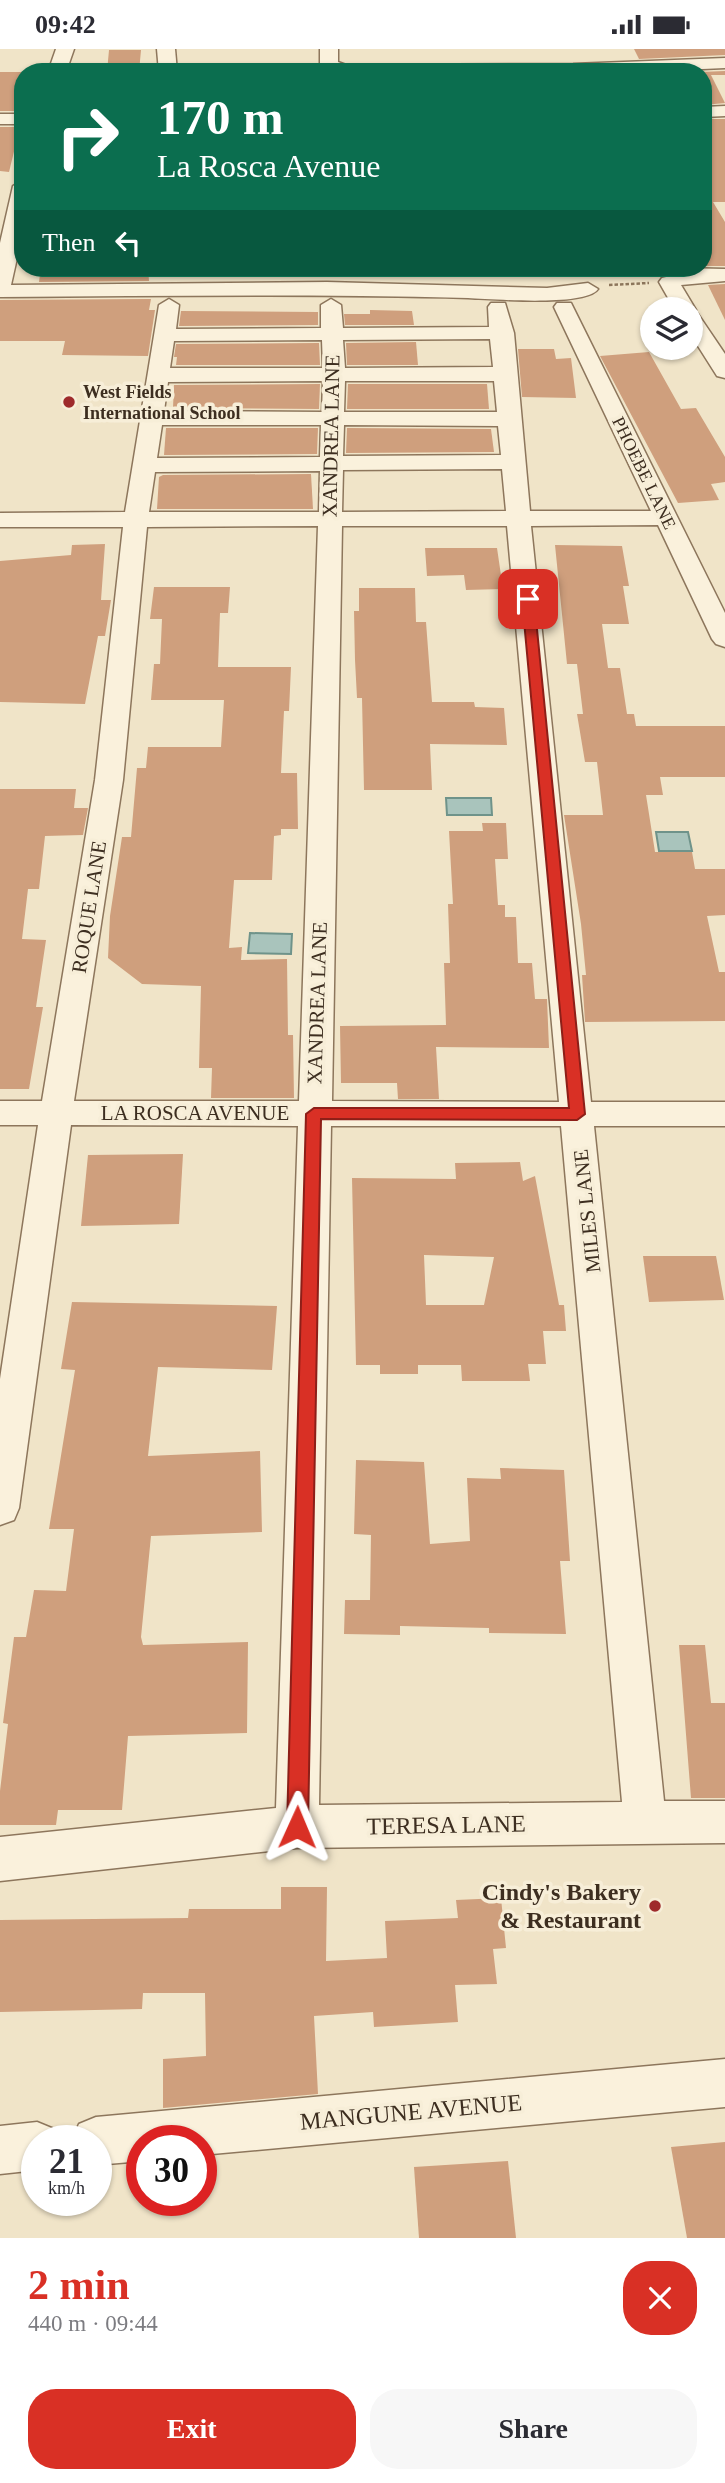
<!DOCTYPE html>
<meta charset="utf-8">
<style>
body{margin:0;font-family:Georgia,serif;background:#f7f7f7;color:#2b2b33;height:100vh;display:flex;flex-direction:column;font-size:26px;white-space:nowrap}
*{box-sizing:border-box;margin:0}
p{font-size:23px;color:#7c7c81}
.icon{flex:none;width:38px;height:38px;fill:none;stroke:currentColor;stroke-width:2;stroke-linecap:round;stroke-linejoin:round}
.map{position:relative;height:2189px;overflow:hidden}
.panel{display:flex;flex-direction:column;background:#fff;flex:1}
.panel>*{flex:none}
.hud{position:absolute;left:14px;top:14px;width:698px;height:214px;border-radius:28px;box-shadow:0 2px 5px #0004;background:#0b6e4f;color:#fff;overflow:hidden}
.tools{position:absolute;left:640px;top:248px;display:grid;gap:14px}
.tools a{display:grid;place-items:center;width:63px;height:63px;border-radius:50%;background:#fff;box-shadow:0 2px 5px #0004;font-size:35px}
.speed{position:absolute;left:21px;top:2076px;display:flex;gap:14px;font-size:35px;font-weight:700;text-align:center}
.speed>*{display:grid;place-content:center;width:91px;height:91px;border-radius:50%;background:#fff;box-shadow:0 2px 5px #0004;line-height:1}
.speed small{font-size:18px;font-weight:400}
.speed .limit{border:10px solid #d22;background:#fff;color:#111}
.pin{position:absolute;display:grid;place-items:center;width:60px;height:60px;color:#fff;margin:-30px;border-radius:14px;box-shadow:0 4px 10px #0006}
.me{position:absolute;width:77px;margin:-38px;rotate:1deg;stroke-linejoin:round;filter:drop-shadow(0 0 5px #0008)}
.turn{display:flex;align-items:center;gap:24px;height:147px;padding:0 28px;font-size:32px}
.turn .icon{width:91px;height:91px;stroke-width:2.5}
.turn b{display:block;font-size:49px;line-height:60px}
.then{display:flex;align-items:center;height:66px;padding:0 28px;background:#0003;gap:14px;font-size:26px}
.round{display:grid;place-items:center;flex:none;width:74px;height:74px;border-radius:28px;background:#f7f7f7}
.head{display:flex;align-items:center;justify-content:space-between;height:119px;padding:0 28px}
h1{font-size:42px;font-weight:800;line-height:52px;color:#d93025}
.button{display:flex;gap:14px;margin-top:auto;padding:14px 28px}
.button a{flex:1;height:80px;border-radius:28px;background:#d93025;color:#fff;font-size:28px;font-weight:800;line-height:80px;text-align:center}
.button a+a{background:#f7f7f7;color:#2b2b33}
.status{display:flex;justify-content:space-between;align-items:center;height:49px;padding:0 35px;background:#fff;direction:ltr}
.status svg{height:19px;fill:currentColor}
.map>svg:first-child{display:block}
.water{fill:#a9c4bc;stroke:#6f938a;stroke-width:2}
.building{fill:#cf9f7d;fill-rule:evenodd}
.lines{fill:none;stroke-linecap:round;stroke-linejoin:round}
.minor-casing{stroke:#8d765c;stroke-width:3}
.path{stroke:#8d765c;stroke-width:2.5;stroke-dasharray:3.5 2;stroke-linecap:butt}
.minor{fill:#faf1dc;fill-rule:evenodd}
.route{fill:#d93025;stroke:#8d1f18;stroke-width:2}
.poi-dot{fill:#9e2a2b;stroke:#f7eed8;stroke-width:2.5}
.labels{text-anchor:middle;stroke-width:7;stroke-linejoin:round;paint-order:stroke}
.far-poi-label{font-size:18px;font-weight:bold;fill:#3d2e20;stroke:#f7eed8;text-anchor:start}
.far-street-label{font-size:18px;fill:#3d2e20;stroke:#f7eed8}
.street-label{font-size:21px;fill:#3d2e20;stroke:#f7eed8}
.near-street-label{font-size:24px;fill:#3d2e20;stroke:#f7eed8}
.near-poi-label{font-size:24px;font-weight:bold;fill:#3d2e20;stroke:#f7eed8;text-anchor:end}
</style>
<div class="status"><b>09:42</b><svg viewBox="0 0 49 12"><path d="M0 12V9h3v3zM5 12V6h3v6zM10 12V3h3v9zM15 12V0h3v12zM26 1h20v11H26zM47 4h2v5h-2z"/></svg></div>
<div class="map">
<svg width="725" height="2189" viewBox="0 0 725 2189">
<rect width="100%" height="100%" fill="#f0e4c8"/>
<g class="water">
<path d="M446,749H491L492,766H447Z"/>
<path d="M656,783H688L692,802H659Z"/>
<path d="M250,884L292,885L291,905L248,904Z"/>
</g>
<g class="building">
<path d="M634,0H725V6L639,10Z"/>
<path d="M109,1H141L139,23H107Z"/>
<path d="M725,22V26H711L725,54L704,56V23H700Z"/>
<rect x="0" y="23" width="23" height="39"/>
<path d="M704,70H725V153H713L725,173V217H704Z"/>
<path d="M0,78H20L9,123L0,122Z"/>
<path d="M89,219H148L149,232L39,233L40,225L81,224L89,223Z"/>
<path d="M725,235V271L708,236Z"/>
<path d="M147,250H151L149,261H155L148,307L62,306L65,292H0V251Z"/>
<path d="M370,261L412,262L414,276H345L344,265H370Z"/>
<path d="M181,262L318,263V276L179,277Z"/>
<path d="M416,293L418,316H347L346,294Z"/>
<path d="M319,294L320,316H176L177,308H174L176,295Z"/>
<path d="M518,300H554L556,310L571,309L576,349L522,348Z"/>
<path d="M649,303L681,360L696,359L725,408V433L711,435L719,451L678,454L600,307Z"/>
<path d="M320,335L319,360L173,359L174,336Z"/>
<path d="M348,335H487L489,360H347Z"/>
<path d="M166,379H318L317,405L164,406Z"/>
<path d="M347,379L491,380L494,403L346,404Z"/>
<path d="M311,425L313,460H157L159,428L163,426Z"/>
<path d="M105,495L101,551H111L105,587H98L85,655L0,653V512L71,506L72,496Z"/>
<path d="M555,496L622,497L629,537H623L629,575H602L608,619H620L627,665H634L636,677H725V728H660L663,746H646L655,803H692L695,820H725V866L707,867L719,923H725V972L585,973L582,926H586L581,875L564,766H603L597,713H585L577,665H583L577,615H567Z"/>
<path d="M425,499H497L503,540L466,541L464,526L427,527Z"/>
<path d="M154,538H230L228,564H220L218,618H291L289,662H284L281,724H297L298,780H281V786L274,787L272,831H234L229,899L242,898L241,911L287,910L288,986H293L294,1049H211L212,1019H199L201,937L142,935L108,909L110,867L122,788H131L137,719H146L148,698H221L224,651H151L154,615H160L162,570H150Z"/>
<path d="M359,539H415L416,573H426L432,653H474L475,658L504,659L507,696L430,695L432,741H364L362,649H357L355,611L354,562H359Z"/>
<path d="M0,740H76L74,759H88L83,786L45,787L39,840H28L22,890L46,891L36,958H43L29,1040H0Z"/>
<path d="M482,774H506L508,810H495L498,856H505V868H516L518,914H532L535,950H547L549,999L436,998L439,1050H398L397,1034H341L340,977L446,976L444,914H450L448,855H453L449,782H483Z"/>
<path d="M183,1105L179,1175L81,1177L88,1106Z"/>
<path d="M520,1113L523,1132L535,1127L559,1256H564L566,1282H543L546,1315H528L530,1332H462L461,1316H418V1325H380V1316H356L352,1129L456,1130L455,1114ZM424,1206L494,1208L484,1256H426Z"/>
<path d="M643,1207H716L724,1251L649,1253Z"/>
<path d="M72,1253L277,1257L272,1321L158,1318L148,1407L260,1402L262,1483L151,1487L141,1588L143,1596L248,1593L247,1684L128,1687L122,1761H58L56,1776H0V1742L8,1675L3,1674L14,1588H26L34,1541L66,1542L74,1480H49L75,1321L61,1320Z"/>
<path d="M356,1411L424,1413L430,1495L470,1492L467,1429L501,1430L500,1419L564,1421L570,1512H560L566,1585L489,1584V1579L400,1577V1586L344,1585L345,1551H370L371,1486L354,1485Z"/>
<path d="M679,1596H705L711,1654H725V1749H691Z"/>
<path d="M281,1838H327L326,1912L387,1909L385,1872L458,1869L456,1851L501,1849L506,1899L493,1900L497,1935L455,1936L458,1973L374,1978L373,1963L314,1967L318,2045L163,2059V2010L206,2007L205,1944H143L142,1960L0,1963V1871L188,1869L189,1860H281Z"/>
<path d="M725,2093V2189H687L671,2098Z"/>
<path d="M508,2112L516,2189H419L414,2118Z"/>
</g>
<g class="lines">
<g class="minor-casing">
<g id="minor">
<path d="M56,0H74L66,23H48Z"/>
<path d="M157,0H175L177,23H159Z"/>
<path d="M320,0H338V13L346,16L573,15L725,9V19L636,23H332L320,16Z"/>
<path d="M725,57V67L704,68V58Z"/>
<rect x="0" y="65" width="23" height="10"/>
<path d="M23,131V182L11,236L327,233L547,239L588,234L598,240C586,258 491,250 468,249C312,245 156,247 0,248V194L13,137Z"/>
<path d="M680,219L725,220V232L681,236L696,261L695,264L698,265L725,305V329L717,327L691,286V261H675L659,233L662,229L683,224Z"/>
<path d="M169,250L179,256L176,280L321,279V256L331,250L341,256L343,279L489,278L488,258L491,254H505L514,284L530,462H651L554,258L557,254H571L725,564V598L716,595L712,590L658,476L531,477L591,1053H725V1077H594L664,1752H725V1794L297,1799L0,1832V1788L276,1759L298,1077L71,1076L19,1459L14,1471L0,1476V1330L38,1076H0V1052H42L95,731L123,478H0V464L125,463L159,256ZM490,290L493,318L345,319L343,291ZM322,291L323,319H170L174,292ZM323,332L322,363L164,362L168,333ZM345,332H494L497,363H344ZM162,376H321L320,408L157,409ZM344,376L498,377L501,406L343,407ZM502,420L506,462L342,463L343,421ZM320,422L319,463H149L155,423ZM318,477L299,1052H74L123,731L147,478ZM342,477H507L559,1053L332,1052ZM331,1077H561L622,1753L319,1756Z"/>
<path d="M725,2010V2058L201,2106V2091H142V2112L96,2116V2091H72L79,2075L96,2068Z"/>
<path d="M37,2073L54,2080L59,2091H37V2121L0,2125V2077Z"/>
</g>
</g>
<path class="path" d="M609,236L649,234"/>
<use href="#minor" class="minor"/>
</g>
<path class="route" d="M528,546L534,550L585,1065L577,1071L321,1070L308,1778L305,1785L297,1788L290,1785L287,1778L306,1065L314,1059H569L522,550Z"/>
<g class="poi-dot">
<circle cx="69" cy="353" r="7"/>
<circle cx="655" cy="1857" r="7"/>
</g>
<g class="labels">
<g class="far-poi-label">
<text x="83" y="349">West Fields<tspan x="83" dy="21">International School</tspan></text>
</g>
<g class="far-street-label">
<text transform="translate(644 424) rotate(64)" y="6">PHOEBE LANE</text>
</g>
<g class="street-label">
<text transform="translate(331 387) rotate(-89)" y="7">XANDREA LANE</text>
<text transform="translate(89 858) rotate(-81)" y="7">ROQUE LANE</text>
<text transform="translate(317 954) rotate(-88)" y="7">XANDREA LANE</text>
<text x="195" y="1071">LA ROSCA AVENUE</text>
<text transform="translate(587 1162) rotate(-96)" y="7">MILES LANE</text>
</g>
<g class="near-street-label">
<text transform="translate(446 1776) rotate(-1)" y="8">TERESA LANE</text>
<text transform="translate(411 2063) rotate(-5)" y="8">MANGUNE AVENUE</text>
</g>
<g class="near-poi-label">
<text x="641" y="1851">Cindy's Bakery<tspan x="641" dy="28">&amp; Restaurant</tspan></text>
</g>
</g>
</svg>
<div class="tools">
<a><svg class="icon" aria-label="layers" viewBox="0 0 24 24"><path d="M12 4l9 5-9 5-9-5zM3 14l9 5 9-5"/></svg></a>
</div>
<div class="speed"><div>21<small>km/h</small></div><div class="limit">30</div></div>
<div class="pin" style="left:528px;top:550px;background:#d93025"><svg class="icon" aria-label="arrive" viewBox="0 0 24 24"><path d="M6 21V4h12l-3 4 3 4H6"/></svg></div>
<svg class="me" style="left:297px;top:1778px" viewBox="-20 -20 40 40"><path d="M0-17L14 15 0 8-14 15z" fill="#d93025" stroke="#fff" stroke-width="4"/></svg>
<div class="hud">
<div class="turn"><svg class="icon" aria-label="right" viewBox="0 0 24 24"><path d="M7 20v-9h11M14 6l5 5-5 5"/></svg><div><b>170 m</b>La Rosca Avenue</div></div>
<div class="then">Then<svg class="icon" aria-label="left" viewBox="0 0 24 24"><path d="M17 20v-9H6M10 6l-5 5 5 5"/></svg></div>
</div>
</div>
<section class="panel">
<div class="head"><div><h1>2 min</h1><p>440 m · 09:44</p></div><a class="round" style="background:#d93025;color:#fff"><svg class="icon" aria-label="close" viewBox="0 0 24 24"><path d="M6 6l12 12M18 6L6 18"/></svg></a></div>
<div class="button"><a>Exit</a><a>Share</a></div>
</section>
